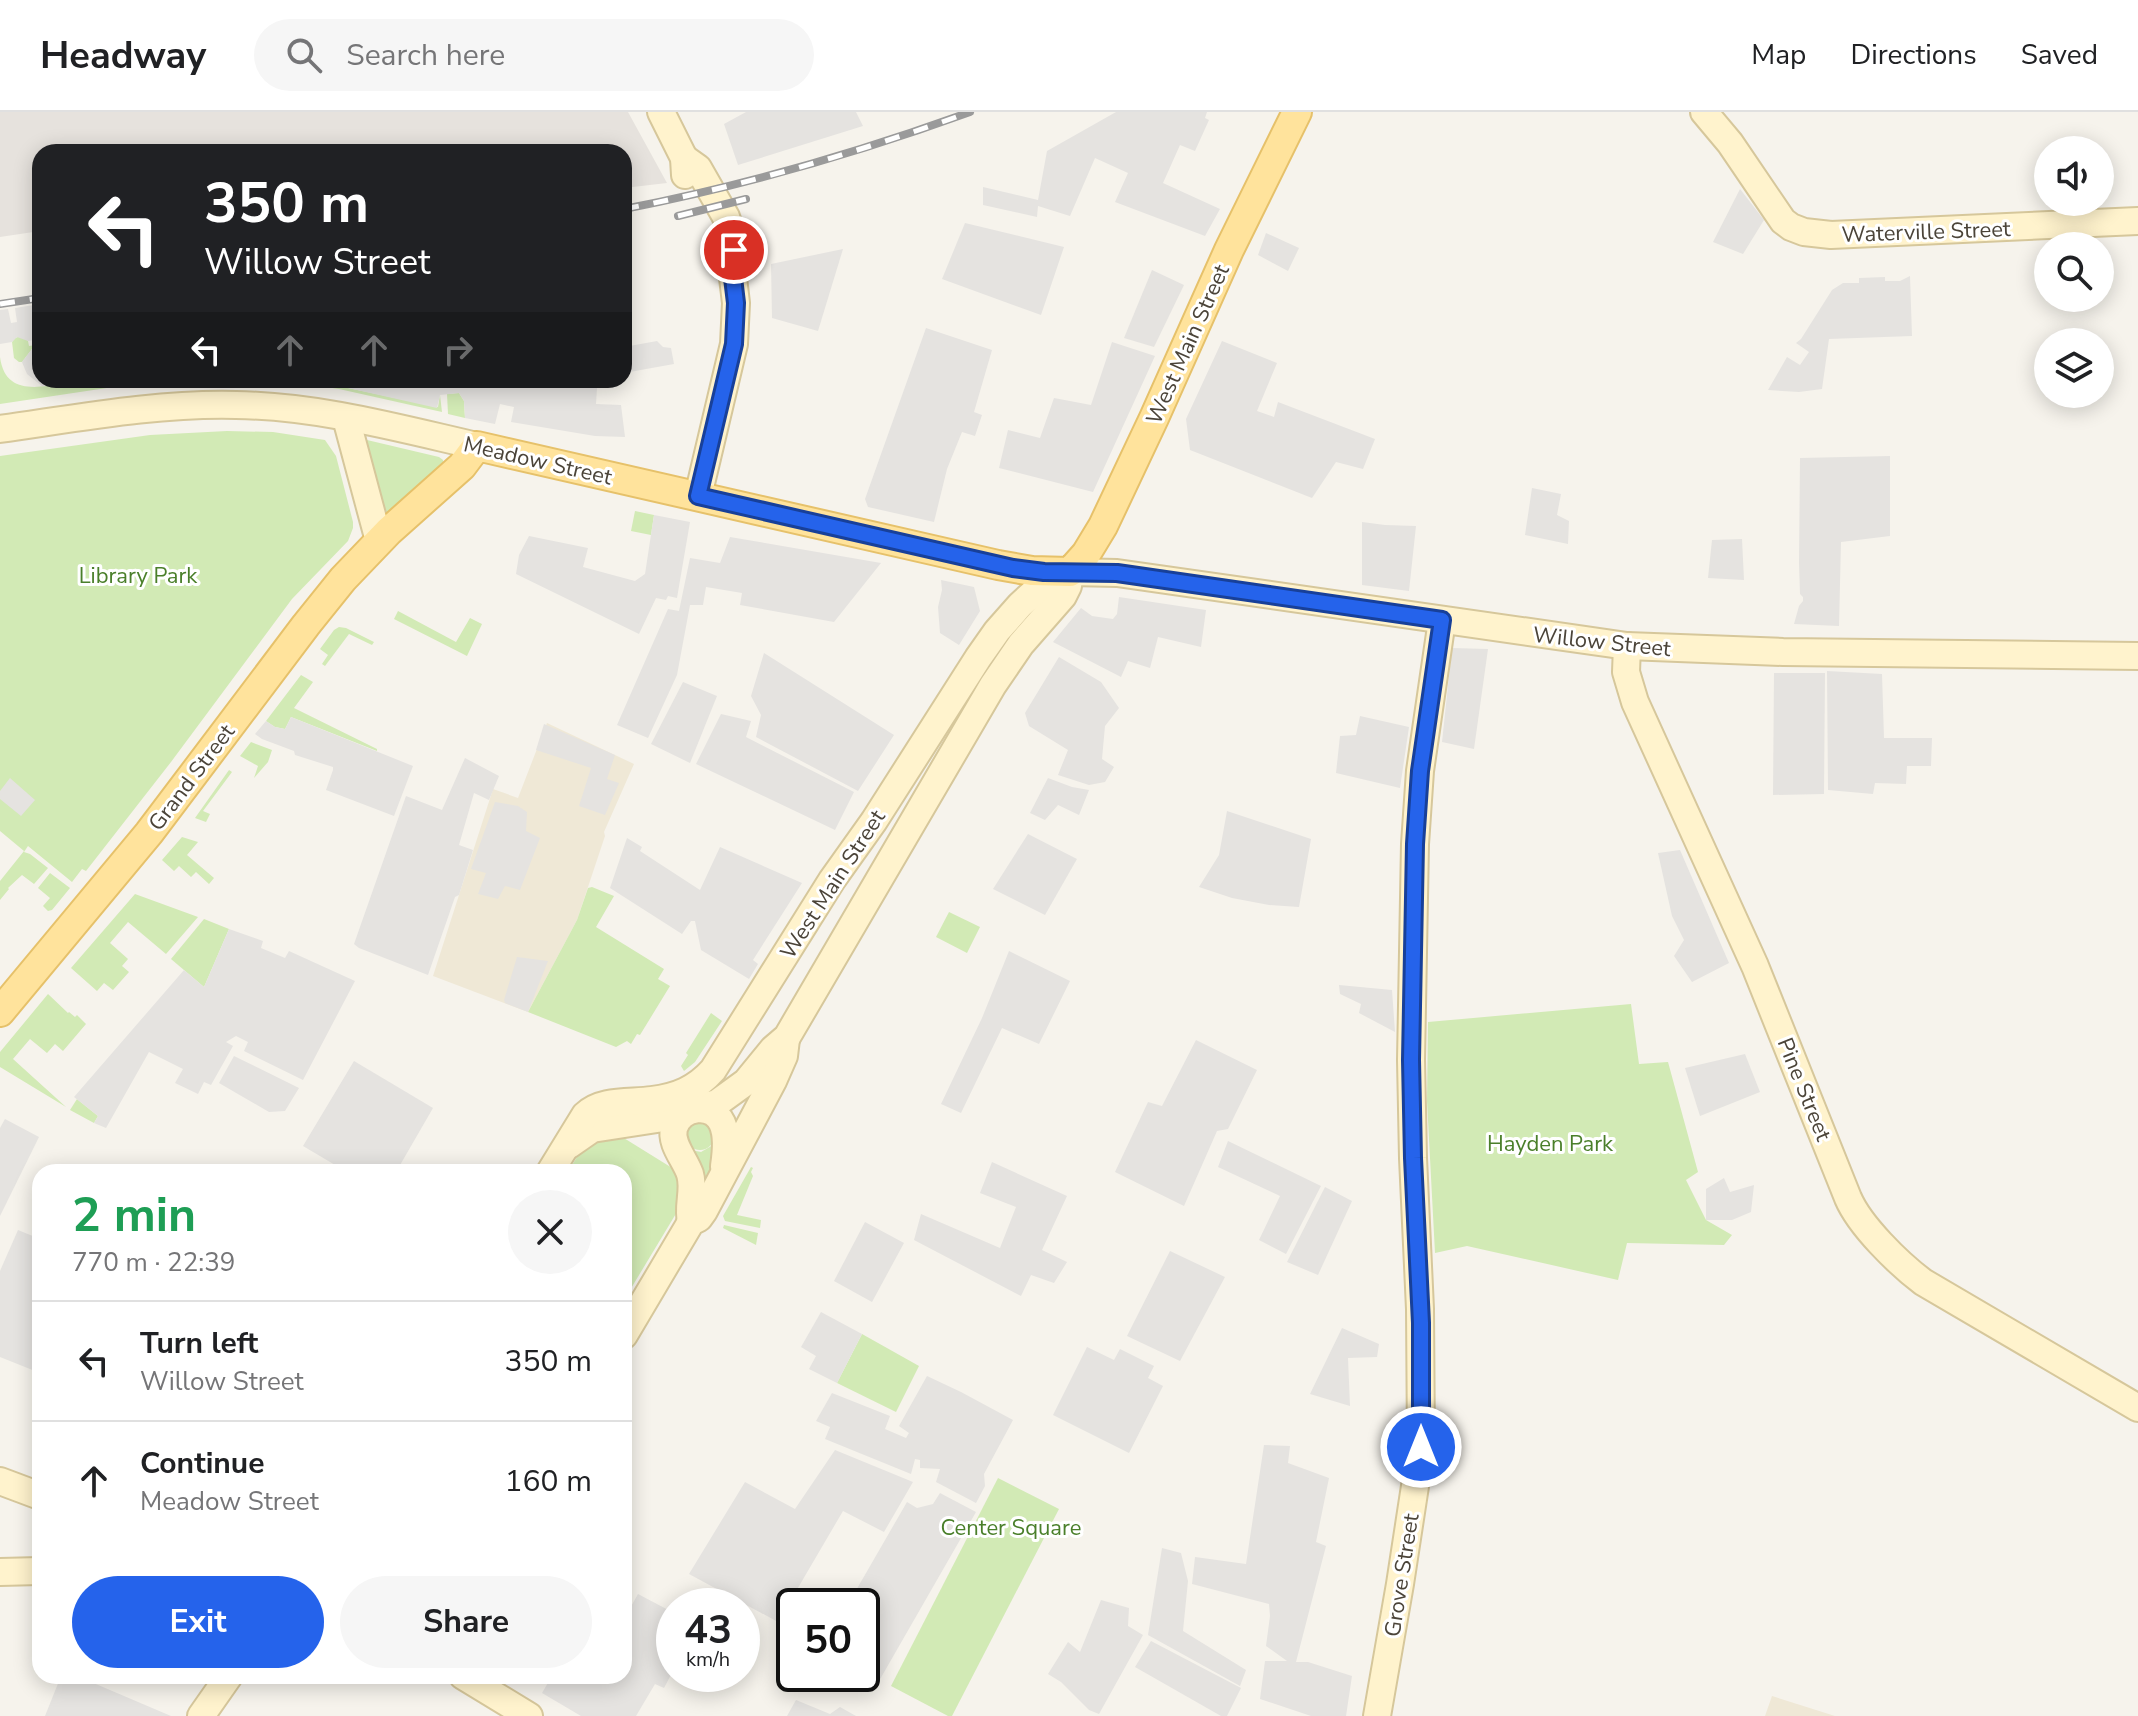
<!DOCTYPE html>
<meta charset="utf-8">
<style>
body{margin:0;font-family:"Nunito Sans",sans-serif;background:#f6f6f6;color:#202124;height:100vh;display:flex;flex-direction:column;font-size:30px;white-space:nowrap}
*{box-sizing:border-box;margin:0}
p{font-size:26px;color:#757577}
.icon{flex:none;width:44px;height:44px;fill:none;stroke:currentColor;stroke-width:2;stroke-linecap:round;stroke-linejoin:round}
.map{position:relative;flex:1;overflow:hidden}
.sheet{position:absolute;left:32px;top:1052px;width:600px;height:520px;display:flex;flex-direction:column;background:#fff;border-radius:24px;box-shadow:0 4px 20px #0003}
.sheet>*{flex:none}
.guide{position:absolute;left:32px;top:32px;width:600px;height:244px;border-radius:24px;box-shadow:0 4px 20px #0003;background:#202124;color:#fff;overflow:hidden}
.controls{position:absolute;left:2034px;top:24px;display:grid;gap:16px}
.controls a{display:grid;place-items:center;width:80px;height:80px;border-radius:50%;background:#fff;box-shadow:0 4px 20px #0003;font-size:40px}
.speed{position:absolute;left:656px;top:1476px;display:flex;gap:16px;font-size:40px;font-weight:700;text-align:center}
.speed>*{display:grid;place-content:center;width:104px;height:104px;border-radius:50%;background:#fff;box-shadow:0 4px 20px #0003;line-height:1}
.speed small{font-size:20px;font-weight:400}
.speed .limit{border:4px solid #111;border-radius:12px;background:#fff;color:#111}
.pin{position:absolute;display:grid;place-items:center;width:68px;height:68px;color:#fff;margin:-34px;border:4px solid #fff;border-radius:50%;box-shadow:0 2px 8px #0007}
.me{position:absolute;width:88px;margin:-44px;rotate:0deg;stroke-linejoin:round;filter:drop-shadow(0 0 6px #0008)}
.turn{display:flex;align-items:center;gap:28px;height:168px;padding:0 40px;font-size:36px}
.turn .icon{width:104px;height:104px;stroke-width:2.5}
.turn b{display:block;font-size:56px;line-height:68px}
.lanes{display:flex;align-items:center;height:76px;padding:0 40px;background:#0003;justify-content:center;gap:40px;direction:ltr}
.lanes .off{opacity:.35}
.round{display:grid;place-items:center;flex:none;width:84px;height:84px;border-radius:42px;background:#f6f6f6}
.summary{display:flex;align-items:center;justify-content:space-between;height:136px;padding:0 40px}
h1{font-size:48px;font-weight:700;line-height:60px;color:#1e9e55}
.primary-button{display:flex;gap:16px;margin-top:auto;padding:16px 40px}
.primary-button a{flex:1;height:92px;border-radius:48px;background:#2563eb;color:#fff;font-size:32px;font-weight:700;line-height:92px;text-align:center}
.primary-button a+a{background:#f6f6f6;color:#202124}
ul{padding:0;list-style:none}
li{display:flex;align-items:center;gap:24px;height:120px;padding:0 40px;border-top:2px solid #e0e0e0}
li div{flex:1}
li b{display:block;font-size:30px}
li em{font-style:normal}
header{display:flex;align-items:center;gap:48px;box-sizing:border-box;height:112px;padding:0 40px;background:#fff;border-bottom:2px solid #e0e0e0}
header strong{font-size:38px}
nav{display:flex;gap:44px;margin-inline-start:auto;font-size:28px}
.search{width:560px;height:72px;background:#f6f6f6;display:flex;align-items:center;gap:20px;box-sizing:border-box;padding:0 28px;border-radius:44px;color:#757577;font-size:30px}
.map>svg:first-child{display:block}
.industrial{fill:#e6e2dd}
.education{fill:#efe8d6}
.green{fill:#d2eab5}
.parking{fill:#e5e3e0}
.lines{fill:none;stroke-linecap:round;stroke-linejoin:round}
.secondary-casing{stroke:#d6c79b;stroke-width:30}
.primary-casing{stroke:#e6c16a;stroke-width:32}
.secondary{stroke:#fff3cd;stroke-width:26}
.primary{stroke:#ffe39c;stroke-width:28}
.rail-casing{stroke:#9a9a9a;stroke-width:8}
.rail{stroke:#fff;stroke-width:5;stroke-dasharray:15;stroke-linecap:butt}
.route-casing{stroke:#184099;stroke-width:20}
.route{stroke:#2563eb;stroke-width:14}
.labels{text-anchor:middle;stroke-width:6;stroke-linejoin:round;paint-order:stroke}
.street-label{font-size:22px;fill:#4b4439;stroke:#fff}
.park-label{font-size:22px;fill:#4a7f2a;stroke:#fff}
</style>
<header>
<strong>Headway</strong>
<div class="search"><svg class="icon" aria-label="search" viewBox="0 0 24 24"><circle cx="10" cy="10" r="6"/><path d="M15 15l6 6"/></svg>Search here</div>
<nav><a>Map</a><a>Directions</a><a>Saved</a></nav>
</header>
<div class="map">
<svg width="2138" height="1604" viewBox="0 0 2138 1604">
<rect width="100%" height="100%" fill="#f6f3ec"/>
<path class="industrial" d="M0,0H628L667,71L624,76V40H40V119L0,125Z"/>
<g class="education">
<path d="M547,611L634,652L604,720L605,724L577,808L528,900L433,864L493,677L518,686Z"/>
<path d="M1772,1584L1835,1604H1765Z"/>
</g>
<g class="green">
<path d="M21,224L28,229L29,234L35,233L22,250H19L14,246L12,230L15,226Z"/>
<path d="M0,245C6,292 55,270 86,268C99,267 112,268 125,268L120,274L0,292Z"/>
<path d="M300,268H312V270L348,276L438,295L440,283L442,300L339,277L299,271Z"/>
<path d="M459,281L464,289L465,306L448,302L447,282Z"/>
<path d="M227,319L273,320L325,328L336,344L353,410V416L348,429L292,487L171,650L86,759L82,757L72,770L28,734L24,740L30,742L48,756L34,772L22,763L8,776L9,777L0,788V769L24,739L0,719V344L150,323Z"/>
<path d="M367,328L439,345L443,348V353L384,404L364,329Z"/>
<path d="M635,399L654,403L651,423L631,419Z"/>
<path d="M398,499L456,530L470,506L482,512L467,544L394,507Z"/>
<path d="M339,515L346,516L374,530L372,533L349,522L325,554L322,552L328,543L320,537L334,518Z"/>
<path d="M301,563L313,570L294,596L377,637V639L291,605L285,617L275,615L266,609Z"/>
<path d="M251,630L272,638L268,650L254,666L258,654L240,644Z"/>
<path d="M229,658L232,660L203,699L210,702L206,710L195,706Z"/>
<path d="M182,725L198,730L187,743L214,766L209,772L196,760L191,765L179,754L174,759L162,748Z"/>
<path d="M50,761L70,776L52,798L48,799L43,794L50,786L38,776Z"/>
<path d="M592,775L614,784L596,815L664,857L658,867L670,874L640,923L637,922L631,932L627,929L616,935L528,900L577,808L588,776Z"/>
<path d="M135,782L198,805L166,842L128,810L110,831L128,847L122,854L129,860L113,878L104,871L97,879L71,856Z"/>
<path d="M949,800L980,815L967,841L936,825Z"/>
<path d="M204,807L229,817L204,875L171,847Z"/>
<path d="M48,882L68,901L69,900L75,905L77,903L86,912L63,939L55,932L47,941L30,927L13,947L66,995L0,955V940Z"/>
<path d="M1631,892L1639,952L1668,950L1698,1060L1686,1068L1706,1108L1732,1123L1724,1133L1627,1131L1618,1168L1467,1134L1435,1141L1427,989L1428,910Z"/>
<path d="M711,901L722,909L695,950L684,959L681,954L688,943L686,941Z"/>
<path d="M77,987L98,1004L94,1011L70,998Z"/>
<circle cx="700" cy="1024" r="14"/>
<path d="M619,1023L677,1059L681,1064L680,1095L624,1188V1060H568L584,1033Z"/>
<path d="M713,1033L714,1051L704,1071L691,1038L701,1040Z"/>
<path d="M751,1055L753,1056L751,1060L753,1064L737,1103L761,1108L760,1116L725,1109L723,1104Z"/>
<path d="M724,1113L758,1121L756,1133L723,1116Z"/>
<path d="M862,1222L919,1254L896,1300L837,1271Z"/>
<path d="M998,1366L1059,1397L952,1604H948L891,1574Z"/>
</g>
<g class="parking">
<path d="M746,0H856L863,14L738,53L724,12Z"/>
<path d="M1116,0H1207L1205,6L1209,8L1195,39L1180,33L1163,71L1220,97L1205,124L1115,90L1128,61L1095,46L1070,104L1038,94L1037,105L983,93V75L1038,88L1047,39Z"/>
<path d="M1740,77L1764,108L1743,142L1713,130Z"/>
<path d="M965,111L1064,135L1041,203L942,167Z"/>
<path d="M1266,121L1299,136L1288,159L1258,143Z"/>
<path d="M843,137L818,219L772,206L771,152Z"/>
<path d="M1152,158L1184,173L1154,235L1124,226Z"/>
<path d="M1910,164L1912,224L1829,227L1822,277L1799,280L1768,278L1787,245L1800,253L1809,240L1796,231L1801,227L1832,178L1843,171H1859V166L1885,165V169H1900Z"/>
<path d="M40,192V227L28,229L17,225L12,230L0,232V198L8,197L11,211L17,210L15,196Z"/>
<path d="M926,216L992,238L974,300L982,303L975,324L962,320L947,357L934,410L868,395L865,387Z"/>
<path d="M657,229L663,235L671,236L674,252L624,261V235Z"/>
<path d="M1222,229L1277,251L1257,299L1274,305L1278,290L1375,327L1363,357L1336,350L1312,386L1190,338L1186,307Z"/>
<path d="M1112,230L1155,244L1093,380L999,356L1008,318L1040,326L1054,286L1091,293Z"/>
<path d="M35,233H40V268H87L42,274L27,262L22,250Z"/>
<path d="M312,268H511L521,273L527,268H563L597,276L596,292L621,293L625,325L595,324L511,310L514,295L500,292L495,312L465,306L464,289L459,281L440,283L437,296L348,276L312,270Z"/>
<path d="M1890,344V424L1841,430L1839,514L1794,512L1799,494L1803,489V485L1800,482L1799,451L1800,346Z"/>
<path d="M1532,376L1561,382L1557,403L1569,409L1568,432L1525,423Z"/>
<path d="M654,403L690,410L677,486L668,484L666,488L656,486L639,522L516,462L519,443L529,424L588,436L583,455L635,469L645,462Z"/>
<path d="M1362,410L1385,413L1416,414L1409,479L1362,473Z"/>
<path d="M730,425L881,451L834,510L740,493L742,481L706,475L703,493H690L677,563L648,626L617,613L668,497L679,499L690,446L720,451Z"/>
<path d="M1742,427L1744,468L1708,466L1712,428Z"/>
<path d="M941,468L974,475L980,499L959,533L940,521L938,495L942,478Z"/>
<path d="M1119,485L1206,498L1201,535L1158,525L1150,556L1128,549L1121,565L1053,530L1081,496L1092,504L1113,507L1117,502Z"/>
<path d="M1452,536L1488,537L1474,637L1442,630Z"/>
<path d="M764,541L894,623L858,679L756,625L761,603L751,584Z"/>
<path d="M1059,545L1101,570L1119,596L1105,614L1102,647L1114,655L1105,670L1089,673L1058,663L1068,638L1029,614L1025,601Z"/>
<path d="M1827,559L1882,562L1884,626H1932L1931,654H1907L1906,672L1875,671L1873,682L1828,678Z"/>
<path d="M1774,561H1825L1824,682L1773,683Z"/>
<path d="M683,570L717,584L690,651L651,632Z"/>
<path d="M721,602L751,609L746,625L854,680L835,718L696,652Z"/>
<path d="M1360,604L1409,615L1400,676L1336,661L1340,624L1356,623Z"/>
<path d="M291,605L413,654L394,704L326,678L333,658V655L295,643L294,639L262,627L255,622L266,609L275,615L285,617Z"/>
<path d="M544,612L615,643L607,667L619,671L605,703L579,694L591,656L536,638Z"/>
<path d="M465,646L499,664L489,688L474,681L459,733L473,738L459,783L455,785L428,863L359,836L354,832L406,684L442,698Z"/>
<path d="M10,666L35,688L21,704L0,687V679Z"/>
<path d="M1048,666L1072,675L1089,678L1079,703L1058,693L1045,708L1030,701Z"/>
<path d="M495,690L518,694L527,700L526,719L540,726L520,778L505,774L498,787L478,782L486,761L471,757Z"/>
<path d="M1227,699L1311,727L1299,795L1269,793L1232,786L1199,775L1219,743Z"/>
<path d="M1028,722L1077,747L1045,803L993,777Z"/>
<path d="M627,726L642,735L640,739L700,778L720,735L802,771L753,848L758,852L749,867L701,838L695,809H691L682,822L610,776Z"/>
<path d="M1680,738L1729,851L1692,870L1674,844L1684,828L1672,804L1658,741Z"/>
<path d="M229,817L263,829L261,836L285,846L289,839L355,869L303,968L244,939L248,930L236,924L226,930L233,934L211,973L204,970L198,982L175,971L183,957L149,940L106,1016L94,1011L98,1004L74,985L184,858L204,875Z"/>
<path d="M1009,839L1070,869L1039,932L1002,916L961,1001L941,992L982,906Z"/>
<path d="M517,845L548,849L528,900L505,891L504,888Z"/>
<path d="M1339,873L1392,878L1395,920L1359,901L1361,892L1340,882Z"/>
<path d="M1196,928L1257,958L1228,1017L1217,1019L1184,1094L1115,1060L1148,990L1162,994Z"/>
<path d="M1745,942L1760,980L1700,1004L1685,956Z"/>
<path d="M234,944L299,976L285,999L269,1000L219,971Z"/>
<path d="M354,949L433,996L396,1060H347L303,1034Z"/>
<path d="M5,1007L39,1025L0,1104V1016Z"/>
<path d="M1228,1029L1321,1074L1286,1142L1259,1128L1280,1084L1218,1055Z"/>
<path d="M992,1050L1067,1084L1042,1138L1067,1150L1054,1171L1031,1163L1021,1184L914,1128L921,1102L1000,1136L1016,1095L980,1081Z"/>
<path d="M1724,1066L1730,1080L1754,1073L1751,1100L1732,1108H1706V1077Z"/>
<path d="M1325,1075L1352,1089L1318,1163L1287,1150Z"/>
<path d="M865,1110L904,1131L872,1190L834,1169Z"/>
<path d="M18,1118L40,1127V1247L35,1259L0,1245V1159Z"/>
<path d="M1170,1139L1225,1165L1180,1249L1127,1224Z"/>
<path d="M821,1200L862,1222L837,1271L809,1257L816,1244L801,1235Z"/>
<path d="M1342,1216L1379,1232L1377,1245L1348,1246L1350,1294L1310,1282Z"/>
<path d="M1087,1235L1114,1248L1120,1237L1154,1254L1148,1266L1163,1274L1129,1341L1053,1303Z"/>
<path d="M927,1264L961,1280L1013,1308L984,1362L985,1374L976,1391L936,1370L940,1357L920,1356V1348L915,1347L911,1362L825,1327L830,1315L816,1309L832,1281L890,1304L885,1317L906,1326L909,1321L899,1314Z"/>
<path d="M1264,1333L1290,1334L1288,1351L1329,1366L1316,1430L1326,1434L1296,1550H1308L1352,1564L1346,1604H1311L1260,1587L1265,1549H1287L1266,1534L1270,1504L1269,1492L1192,1472L1195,1445L1246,1452Z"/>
<path d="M835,1338L913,1370L884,1420L843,1399L778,1510L689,1462L745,1370L795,1397Z"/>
<path d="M940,1381L976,1400L879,1569L862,1560V1494H847L907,1390L917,1396L933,1392Z"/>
<path d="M1162,1436L1181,1441L1188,1469L1183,1519L1246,1558L1240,1574L1148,1523Z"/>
<path d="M638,1482L674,1501V1557L664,1576L655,1572L636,1604H581L542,1581L552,1564H624V1507Z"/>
<path d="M1101,1488L1129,1496L1128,1514L1143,1523L1099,1602L1089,1598L1061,1570L1048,1562L1068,1530L1080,1540Z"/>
<path d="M1151,1529L1241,1576L1227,1604H1221L1135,1555Z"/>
<path d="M61,1564H77L171,1604H45Z"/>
<path d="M796,1588L830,1602L840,1595L856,1604H787Z"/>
</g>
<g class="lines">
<g class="secondary-casing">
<g id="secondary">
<path d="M661,0L684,46L685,63"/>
<path d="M1704,0L1730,31L1783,109L1791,115L1804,120L1831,123L2138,109"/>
<path d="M684,46L698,56L726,105L735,131L731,149L736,191L734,232L698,384"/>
<path d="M346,306L379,429"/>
<path d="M0,317C78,306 157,291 236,293C318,294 398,316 477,334"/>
<path d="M1627,534L1626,560L1635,590L1755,854L1848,1086C1860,1114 1898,1151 1923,1170L2138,1296"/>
<path d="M569,1033L592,1017L657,1007L717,991L746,970L773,937L787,925L993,573L1021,532L1063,484L1068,474L1070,460"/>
<path d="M550,1060L585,1003C601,987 630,991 652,988C677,985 696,977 713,958L832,768L874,709L978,546L997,519L1020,493L1044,471L1054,465L1070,460L1117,461L1627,534L1783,540L2138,544"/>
<path d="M691,1110C687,1094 695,1078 690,1062C685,1047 670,1032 674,1016C681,994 712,990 722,1011C728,1024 726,1041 724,1054"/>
<path d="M624,1223L691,1110L699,1106L704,1099L773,969L784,944L786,927"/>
<path d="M0,1369L40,1384"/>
<path d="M0,1460L40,1459"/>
<path d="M463,1564L529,1604"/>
<path d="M201,1604L229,1564"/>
<path d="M1377,1604L1400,1472L1421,1335L1420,1197L1413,1046L1411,948L1415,732L1420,659L1442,508"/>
</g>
</g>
<g class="primary-casing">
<path id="primary" d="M0,900L149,721L306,513L343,467L389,419L462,354L477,334L998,453L1032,459L1070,460L1086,442L1103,414L1154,306L1229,138L1297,0"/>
</g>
<use href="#secondary" class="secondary"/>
<use href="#primary" class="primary"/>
<g class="rail-casing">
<g id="rail">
<path d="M624,97C743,74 857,41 970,0"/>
<path d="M678,104L746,87"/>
<path d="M0,192L40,186"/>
</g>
</g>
<use href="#rail" class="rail"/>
</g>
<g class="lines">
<g class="route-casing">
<path id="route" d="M734,138L731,149L736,191L734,232L698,384L1013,456L1044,460L1117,461L1442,508L1420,659L1415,732L1411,948L1413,1046L1421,1211V1335"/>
</g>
<use href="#route" class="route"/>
</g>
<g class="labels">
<g class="street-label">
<text transform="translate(1926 119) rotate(-2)" y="8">Waterville Street</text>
<text transform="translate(1187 232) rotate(-66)" y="8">West Main Street</text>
<text transform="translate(538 348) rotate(13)" y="8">Meadow Street</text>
<text transform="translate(1602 529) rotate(6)" y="8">Willow Street</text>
<text transform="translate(191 665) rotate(-53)" y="8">Grand Street</text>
<text transform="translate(832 772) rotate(-57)" y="8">West Main Street</text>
<text transform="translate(1805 977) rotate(68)" y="8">Pine Street</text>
<text transform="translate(1401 1463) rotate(-81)" y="8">Grove Street</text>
</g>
<g class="park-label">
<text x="138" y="471">Library Park</text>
<text x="1550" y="1039">Hayden Park</text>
<text x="1011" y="1423">Center Square</text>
</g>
</g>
</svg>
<div class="controls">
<a><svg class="icon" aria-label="sound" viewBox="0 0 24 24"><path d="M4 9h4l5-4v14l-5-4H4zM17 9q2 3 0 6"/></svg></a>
<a><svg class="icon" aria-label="search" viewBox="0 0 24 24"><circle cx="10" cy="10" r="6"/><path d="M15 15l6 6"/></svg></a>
<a><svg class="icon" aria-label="layers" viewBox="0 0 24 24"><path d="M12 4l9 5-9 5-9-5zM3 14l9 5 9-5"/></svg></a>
</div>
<div class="speed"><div>43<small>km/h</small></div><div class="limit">50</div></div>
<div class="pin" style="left:734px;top:138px;background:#d93025"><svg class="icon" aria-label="arrive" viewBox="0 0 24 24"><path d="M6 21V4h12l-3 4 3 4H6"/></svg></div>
<svg class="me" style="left:1421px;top:1335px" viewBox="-20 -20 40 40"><circle r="17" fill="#2563eb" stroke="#fff" stroke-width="3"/><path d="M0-11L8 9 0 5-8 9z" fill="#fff"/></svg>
<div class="guide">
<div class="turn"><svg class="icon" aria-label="left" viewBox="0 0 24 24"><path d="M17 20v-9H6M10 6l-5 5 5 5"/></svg><div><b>350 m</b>Willow Street</div></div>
<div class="lanes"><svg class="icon" aria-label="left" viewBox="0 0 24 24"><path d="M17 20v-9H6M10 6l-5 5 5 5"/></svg><svg class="icon off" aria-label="ahead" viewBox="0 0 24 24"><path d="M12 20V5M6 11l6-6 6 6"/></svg><svg class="icon off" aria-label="ahead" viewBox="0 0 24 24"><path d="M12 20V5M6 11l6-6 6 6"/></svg><svg class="icon off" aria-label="right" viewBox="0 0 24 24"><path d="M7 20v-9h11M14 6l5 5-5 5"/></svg></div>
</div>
<section class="sheet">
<div class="summary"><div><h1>2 min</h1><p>770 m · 22:39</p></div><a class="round"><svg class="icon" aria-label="close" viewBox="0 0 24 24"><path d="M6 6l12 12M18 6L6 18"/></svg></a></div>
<ul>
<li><svg class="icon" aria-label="left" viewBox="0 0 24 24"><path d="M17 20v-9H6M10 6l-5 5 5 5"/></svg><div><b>Turn left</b><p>Willow Street</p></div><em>350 m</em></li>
<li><svg class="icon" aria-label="ahead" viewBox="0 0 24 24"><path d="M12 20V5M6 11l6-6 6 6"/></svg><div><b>Continue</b><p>Meadow Street</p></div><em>160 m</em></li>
</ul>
<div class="primary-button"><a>Exit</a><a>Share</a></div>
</section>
</div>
